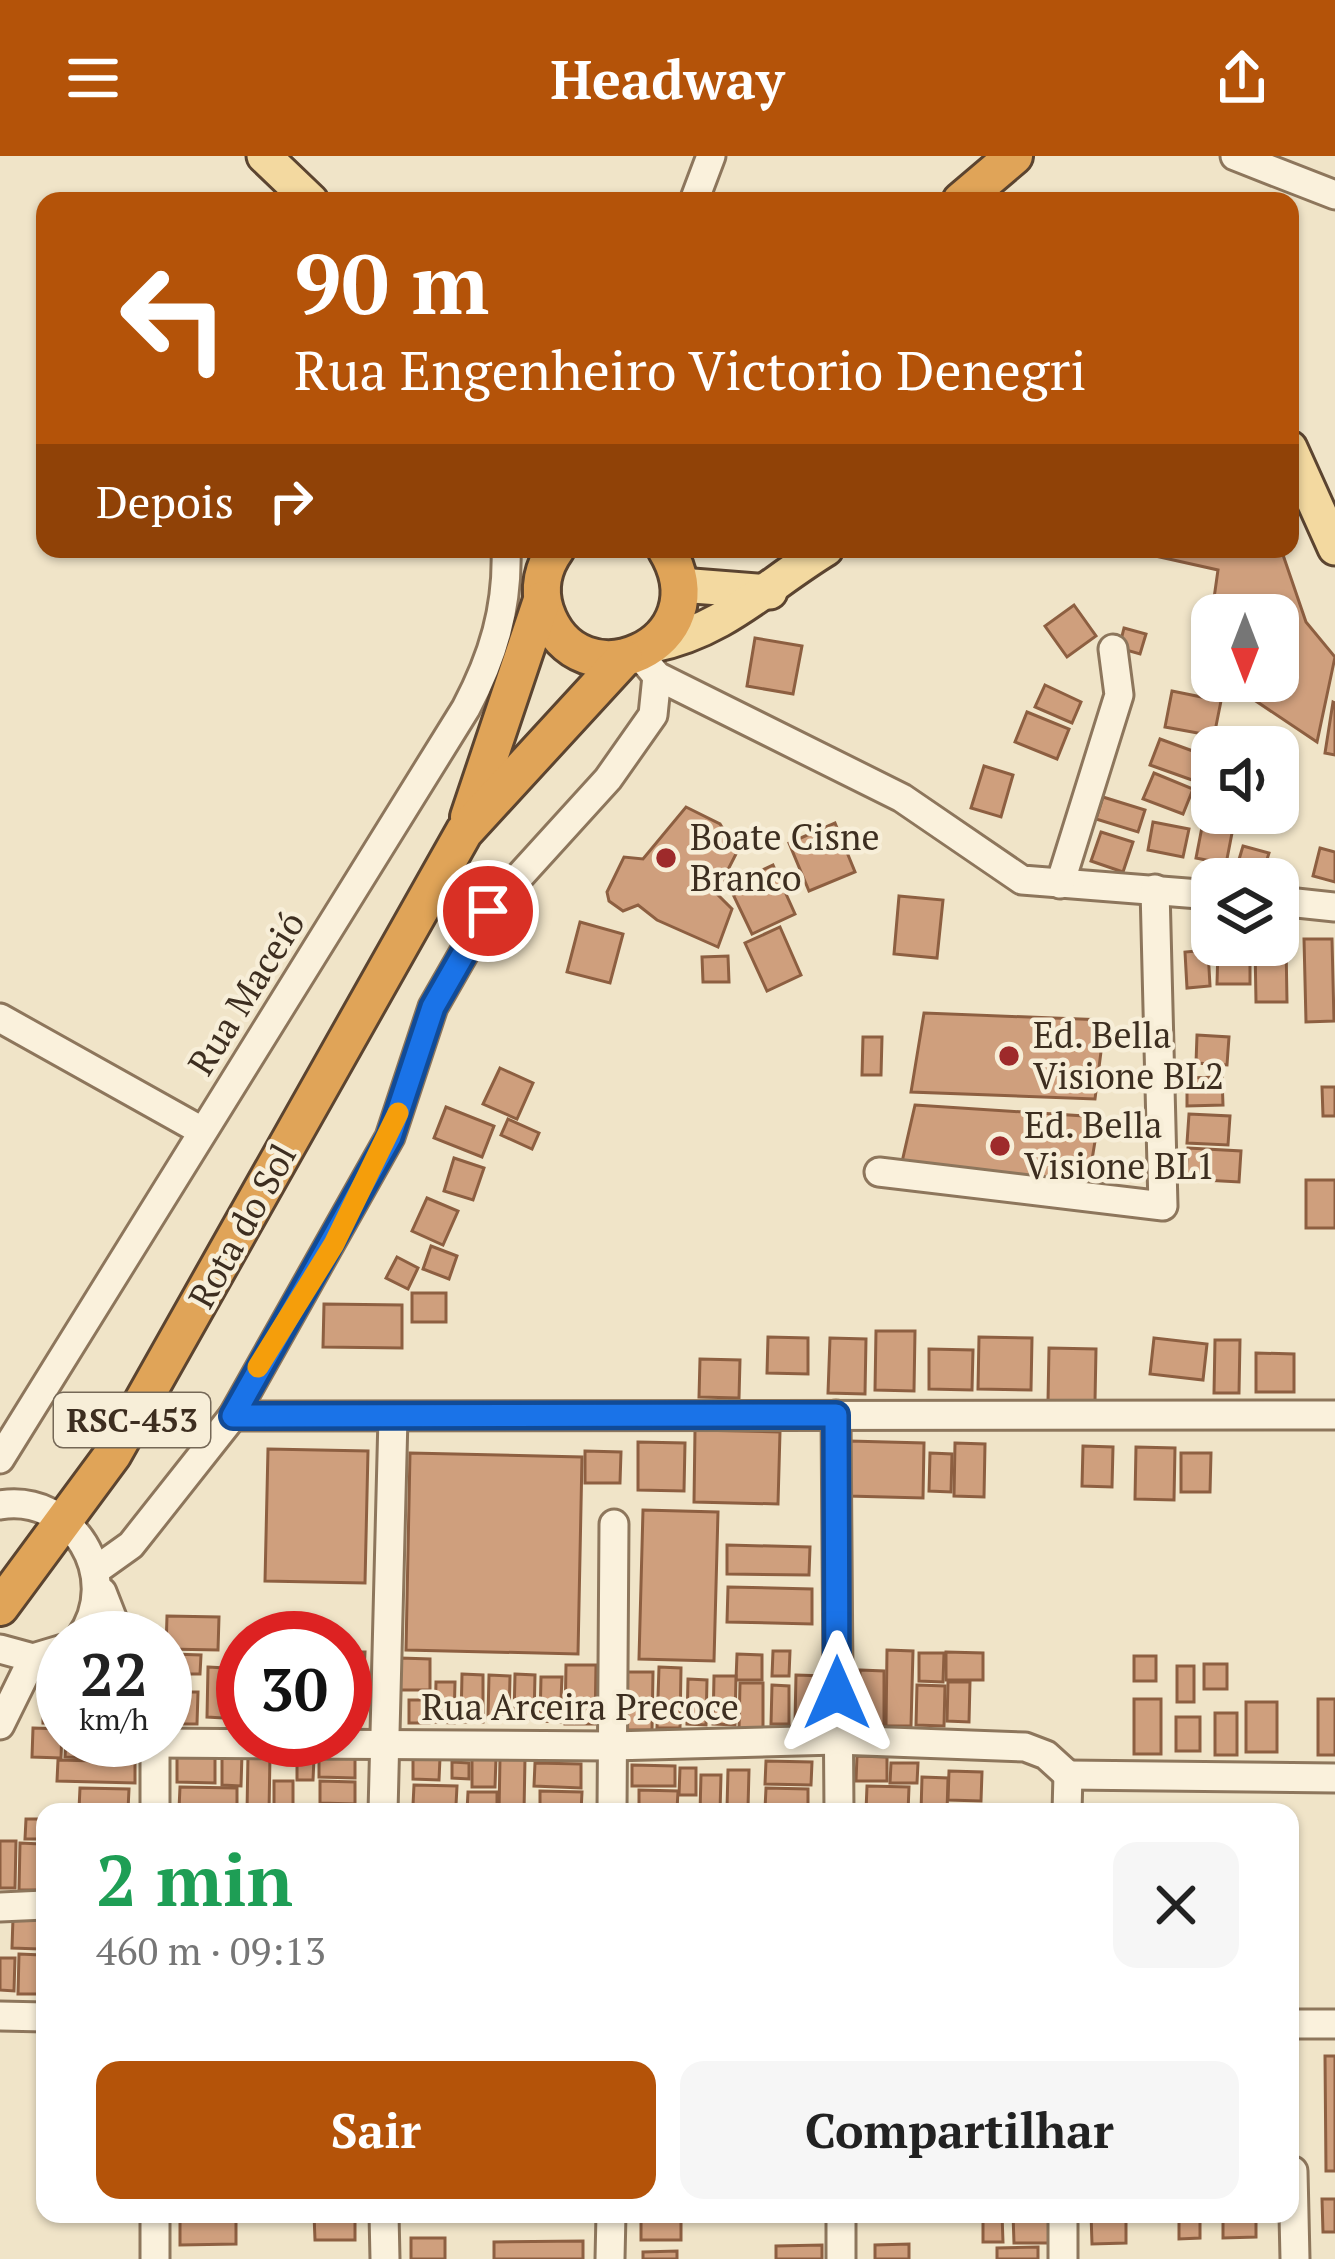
<!DOCTYPE html>
<html lang="pt">
<meta charset="utf-8">
<style>
body{margin:0;font-family:"PT Serif",serif;background:#f6f6f6;color:#222;height:100vh;display:flex;flex-direction:column;font-size:45px;white-space:nowrap}
*{box-sizing:border-box;margin:0}
p{font-size:39px;color:#767676}
.icon{flex:none;width:66px;height:66px;fill:none;stroke:currentColor;stroke-width:2;stroke-linecap:round;stroke-linejoin:round}
.map{position:relative;flex:1;overflow:hidden}
.panel{position:absolute;left:36px;top:1647px;width:1263px;height:420px;display:flex;flex-direction:column;background:#fff;border-radius:24px;box-shadow:0 3px 9px #0004}
.panel>*{flex:none}
.guide{position:absolute;left:36px;top:36px;width:1263px;height:366px;border-radius:24px;box-shadow:0 3px 9px #0004;background:#b45309;color:#fff;overflow:hidden}
.needle{width:78px;rotate:180deg}
.tools{position:absolute;left:1191px;top:438px;display:grid;gap:24px}
.tools a{display:grid;place-items:center;width:108px;height:108px;border-radius:24px;background:#fff;box-shadow:0 3px 9px #0004;font-size:60px}
.speed{position:absolute;left:36px;top:1455px;display:flex;gap:24px;font-size:60px;font-weight:700;text-align:center}
.speed>*{display:grid;place-content:center;width:156px;height:156px;border-radius:50%;background:#fff;box-shadow:0 3px 9px #0004;line-height:1}
.speed small{font-size:30px;font-weight:400}
.speed .limit{border:18px solid #d22;background:#fff;color:#111}
.pin{position:absolute;display:grid;place-items:center;width:102px;height:102px;color:#fff;margin:-51px;border:6px solid #fff;border-radius:50%;box-shadow:0 3px 12px #0007}
.me{position:absolute;width:132px;margin:-66px;rotate:0deg;stroke-linejoin:round;filter:drop-shadow(0 0 9px #0008)}
.turn{display:flex;align-items:center;gap:42px;height:252px;padding:0 60px;font-size:54px}
.turn .icon{width:156px;height:156px;stroke-width:2.5}
.turn b{display:block;font-size:84px;line-height:102px}
.then{display:flex;align-items:center;height:114px;padding:0 60px;background:#0003;gap:24px;font-size:45px}
.round{display:grid;place-items:center;flex:none;width:126px;height:126px;border-radius:24px;background:#f6f6f6}
.summary{display:flex;align-items:center;justify-content:space-between;height:204px;padding:0 60px}
h1{font-size:72px;font-weight:700;line-height:90px;color:#1e9e55}
.cta{display:flex;gap:24px;margin-top:auto;padding:24px 60px}
.cta a{flex:1;height:138px;border-radius:24px;background:#b45309;color:#fff;font-size:48px;font-weight:700;line-height:138px;text-align:center}
.cta a+a{background:#f6f6f6;color:#222}
header{display:flex;justify-content:space-between;align-items:center;height:156px;padding:0 60px;background:#b45309;color:#fff;font-size:54px;font-weight:700}
.map>svg:first-child{display:block}
.building{fill:#cf9f7d;stroke:#8d5f41;stroke-width:3}
.lines{fill:none;stroke-linecap:round;stroke-linejoin:round}
.minor-casing{stroke:#8d765c;stroke-width:33}
.major-casing{stroke:#5b4430;stroke-width:39}
.highway-casing{stroke:#5b4430;stroke-width:42}
.minor{stroke:#faf1dc;stroke-width:27}
.major{stroke:#f3d9a0;stroke-width:33}
.highway{stroke:#e0a458;stroke-width:36}
.route-casing{stroke:#114b97;stroke-width:30}
.route{stroke:#1a73e8;stroke-width:21}
.slow{stroke:#f59e0b;stroke-width:21}
.poi-dot{fill:#9e2a2b;stroke:#f7eed8;stroke-width:4.5}
.labels{text-anchor:middle;stroke-width:9;stroke-linejoin:round;paint-order:stroke}
.shield{fill:#f7eed8;stroke:#756857;stroke-width:3}
.shield-label{font-size:33px;font-weight:bold;fill:#3d2e20}
.poi-label{font-size:36px;fill:#3d2e20;stroke:#f7eed8;text-anchor:start}
.street-label{font-size:36px;fill:#3d2e20;stroke:#f7eed8}
</style>
<header><svg class="icon" aria-label="menu" viewBox="0 0 24 24"><path d="M4 6h16M4 12h16M4 18h16"/></svg>Headway<svg class="icon" aria-label="share" viewBox="0 0 24 24"><path d="M12 15V3M7 8l5-5 5 5M5 13v7h14v-7"/></svg></header>
<div class="map">
<svg width="1335" height="2103" viewBox="0 0 1335 2103">
<rect width="100%" height="100%" fill="#f0e4c8"/>
<g class="building">
<path d="M1124,393H1281L1306,466L1335,501L1317,586L1226,525H1278V459H1212V517L1204,513L1218,414Z"/>
<path d="M1074,449L1096,480L1067,501L1045,470Z"/>
<path d="M1124,472L1146,478L1140,498L1119,492Z"/>
<path d="M755,482L802,490L793,538L747,530Z"/>
<path d="M1045,529L1081,546L1072,567L1035,551Z"/>
<path d="M1172,535L1221,545L1214,580L1165,571Z"/>
<path d="M1333,546L1335,547V599L1325,597Z"/>
<path d="M1027,556L1069,573L1057,603L1015,586Z"/>
<path d="M1160,583L1201,598L1192,624L1150,609Z"/>
<path d="M984,610L1013,619L1001,661L971,652Z"/>
<path d="M1154,617L1193,633L1183,658L1143,643Z"/>
<path d="M1103,641L1145,654L1138,676L1096,663Z"/>
<path d="M686,651L720,668L737,696L716,737L732,753L718,791L657,764L638,749L623,755L609,745L607,736L624,701L643,703Z"/>
<path d="M1252,657H1276L1274,668L1251,663Z"/>
<path d="M1153,666L1189,673L1183,701L1148,694Z"/>
<path d="M1203,666L1233,672L1226,708L1196,702Z"/>
<path d="M835,667L855,716L809,735L789,687Z"/>
<path d="M1101,676L1133,686L1123,716L1091,705Z"/>
<path d="M1243,690L1269,697L1261,723L1235,717Z"/>
<path d="M1320,692L1335,696V726L1313,720Z"/>
<path d="M773,709L795,758L752,778L729,730Z"/>
<path d="M899,740L943,744L937,802L894,798Z"/>
<path d="M580,766L623,778L610,827L567,816Z"/>
<path d="M780,771L801,819L767,835L745,787Z"/>
<path d="M1304,783H1332L1334,865L1306,866Z"/>
<path d="M1286,787L1287,846H1256L1255,789Z"/>
<path d="M1218,792L1250,793V828H1217Z"/>
<path d="M1208,794L1210,830L1187,832L1185,796Z"/>
<path d="M728,800L729,826H703L702,801Z"/>
<path d="M924,857L1105,864L1095,943L911,936Z"/>
<path d="M1197,879L1229,881L1227,909L1196,907Z"/>
<path d="M863,881H882L881,919H862Z"/>
<path d="M500,912L533,927L517,963L483,948Z"/>
<path d="M1222,921L1223,949L1187,950V922Z"/>
<path d="M1322,931H1335V960H1323Z"/>
<path d="M915,949L1099,961L1088,1028L899,1019Z"/>
<path d="M446,951L494,970L482,1001L434,982Z"/>
<path d="M1189,958L1230,960L1228,989L1187,987Z"/>
<path d="M508,963L539,977L532,993L501,979Z"/>
<path d="M1188,992L1241,995L1239,1026L1186,1023Z"/>
<path d="M454,1002L484,1012L473,1044L444,1035Z"/>
<rect x="1306" y="1024" width="29" height="48"/>
<path d="M427,1042L458,1055L443,1089L412,1075Z"/>
<path d="M431,1090L457,1100L449,1123L423,1113Z"/>
<path d="M397,1101L418,1112L408,1133L386,1122Z"/>
<rect x="412" y="1137" width="34" height="29"/>
<path d="M324,1148L402,1149V1192L323,1191Z"/>
<path d="M876,1175H915L914,1235L875,1234Z"/>
<path d="M768,1181L808,1182V1218L767,1217Z"/>
<path d="M979,1181L1032,1182L1031,1234L978,1233Z"/>
<path d="M830,1182L866,1183L865,1238L828,1237Z"/>
<path d="M1154,1182L1207,1188L1203,1224L1150,1218Z"/>
<path d="M1215,1184H1240L1239,1237H1214Z"/>
<path d="M1049,1192L1096,1193L1095,1245H1048Z"/>
<path d="M929,1193L973,1194L972,1234L929,1233Z"/>
<path d="M1256,1197L1294,1198V1236H1256Z"/>
<path d="M700,1203L740,1204L739,1242L699,1241Z"/>
<path d="M695,1274L780,1276L778,1348L694,1346Z"/>
<path d="M849,1285L924,1287L923,1342L848,1340Z"/>
<path d="M638,1286L685,1287L684,1335L638,1334Z"/>
<path d="M955,1287L985,1288L984,1341L954,1340Z"/>
<path d="M1083,1290L1113,1291L1112,1331L1082,1330Z"/>
<path d="M1136,1291L1175,1292L1174,1344L1135,1343Z"/>
<path d="M268,1293L368,1295L365,1427L265,1425Z"/>
<path d="M585,1295L621,1296L620,1327H585Z"/>
<path d="M410,1297L582,1301L578,1498L406,1494Z"/>
<path d="M930,1297L952,1298L951,1336L929,1335Z"/>
<path d="M1181,1297H1211L1210,1336H1181Z"/>
<path d="M643,1354L718,1356L714,1505L639,1503Z"/>
<path d="M727,1389L810,1391L809,1419L727,1418Z"/>
<path d="M728,1431L812,1433V1468L727,1466Z"/>
<path d="M167,1460L219,1461L218,1494L166,1493Z"/>
<path d="M887,1494L913,1495L911,1570H886Z"/>
<path d="M773,1495H790L789,1520H772Z"/>
<path d="M345,1496H365L364,1517H345Z"/>
<path d="M946,1496L983,1497V1524H946Z"/>
<path d="M919,1497H944L943,1526L919,1525Z"/>
<path d="M171,1498L201,1499L200,1518H171Z"/>
<path d="M737,1498L762,1499V1524H736Z"/>
<rect x="1134" y="1500" width="22" height="25"/>
<path d="M400,1502L430,1503V1534H399Z"/>
<rect x="1204" y="1508" width="23" height="25"/>
<path d="M566,1509H596L595,1568H565Z"/>
<rect x="1177" y="1510" width="17" height="36"/>
<path d="M208,1511L225,1512L223,1562L207,1561Z"/>
<path d="M659,1511L681,1512L680,1572H657Z"/>
<path d="M860,1514L884,1515V1569H859Z"/>
<path d="M625,1516H653L652,1574H623Z"/>
<path d="M462,1518L483,1519V1566H461Z"/>
<path d="M515,1518L535,1519L534,1563L514,1562Z"/>
<path d="M489,1519L510,1520L509,1563L488,1562Z"/>
<path d="M796,1519L825,1520L824,1567L795,1566Z"/>
<path d="M233,1520L243,1521V1557H232Z"/>
<path d="M714,1520H736L735,1569L713,1568Z"/>
<path d="M541,1521H562L560,1566L540,1565Z"/>
<path d="M345,1523L363,1524L362,1566L345,1565Z"/>
<path d="M688,1523L707,1524L706,1569L687,1568Z"/>
<path d="M436,1526H455L454,1567L435,1566Z"/>
<path d="M948,1526H970L969,1566L947,1565Z"/>
<path d="M740,1527H763V1574H739Z"/>
<path d="M772,1529L789,1530V1568H771Z"/>
<path d="M917,1529L945,1530L944,1570L916,1569Z"/>
<path d="M178,1536H198L197,1568H177Z"/>
<rect x="1134" y="1543" width="27" height="55"/>
<rect x="1318" y="1543" width="17" height="56"/>
<rect x="409" y="1544" width="20" height="23"/>
<rect x="1246" y="1546" width="31" height="50"/>
<path d="M43,1548H63V1568L43,1567Z"/>
<rect x="1215" y="1557" width="22" height="42"/>
<rect x="1176" y="1561" width="24" height="34"/>
<path d="M33,1572L62,1573L61,1602L32,1601Z"/>
<path d="M66,1584H90V1602L65,1601Z"/>
<path d="M92,1584H131V1599L92,1598Z"/>
<path d="M222,1598H242L241,1630L222,1629Z"/>
<path d="M177,1599L215,1600V1627L177,1626Z"/>
<path d="M248,1599H270L269,1656H247Z"/>
<path d="M857,1600L887,1601V1625H856Z"/>
<path d="M297,1601L314,1602L313,1624H297Z"/>
<path d="M319,1601L355,1602V1622L319,1621Z"/>
<path d="M413,1601L440,1602L439,1624L413,1623Z"/>
<path d="M472,1602H496L495,1631H472Z"/>
<path d="M500,1602H525L524,1656H499Z"/>
<path d="M58,1604L135,1606V1627L57,1625Z"/>
<path d="M766,1605L812,1606L811,1629L765,1628Z"/>
<path d="M452,1606L469,1607V1623L452,1622Z"/>
<path d="M535,1607L581,1608V1632L534,1630Z"/>
<path d="M891,1607H918L917,1627H890Z"/>
<path d="M632,1609L675,1610V1630H632Z"/>
<path d="M680,1612H696V1639H679Z"/>
<path d="M728,1614H749L748,1652H727Z"/>
<path d="M949,1615L982,1616L981,1645L948,1644Z"/>
<path d="M701,1619H721L720,1656H700Z"/>
<path d="M922,1621L948,1622L947,1656H921Z"/>
<rect x="274" y="1625" width="19" height="31"/>
<path d="M320,1625L355,1626V1648L320,1647Z"/>
<path d="M414,1629L457,1630L456,1649H413Z"/>
<path d="M867,1630L909,1631L908,1656L866,1655Z"/>
<path d="M180,1631L237,1632V1654L179,1653Z"/>
<path d="M80,1632L129,1633L128,1654L79,1653Z"/>
<path d="M766,1632L808,1633V1654L765,1653Z"/>
<path d="M639,1634L678,1635L677,1654L639,1653Z"/>
<path d="M540,1635L582,1636L581,1656H540Z"/>
<path d="M468,1636H497V1656H467Z"/>
<path d="M313,1649L366,1650V1656H313Z"/>
<path d="M1133,1651V1656H1089V1652Z"/>
<path d="M414,1652L457,1653L456,1656H414Z"/>
<path d="M26,1663H41L40,1683H25Z"/>
<path d="M1296,1665L1297,1723H1290V1666Z"/>
<path d="M0,1685H16L15,1732H0Z"/>
<path d="M20,1687L40,1688L39,1734H19Z"/>
<path d="M13,1762H40L39,1793L12,1792Z"/>
<path d="M19,1798L41,1799V1838H18Z"/>
<path d="M0,1802H15L14,1835L0,1834Z"/>
<path d="M1325,1900H1335V2015H1326Z"/>
<path d="M1322,2043H1335V2076H1323Z"/>
<path d="M180,2058H236V2088L180,2089Z"/>
<path d="M314,2058H355V2084H315Z"/>
<path d="M983,2058H1002L1003,2086H983Z"/>
<path d="M1013,2058H1049V2087H1014Z"/>
<path d="M1091,2058H1126V2087L1092,2088Z"/>
<path d="M1223,2058H1256V2081L1223,2082Z"/>
<path d="M681,2059V2084H641V2060Z"/>
<path d="M1200,2063V2082L1179,2083V2064Z"/>
<rect x="411" y="2082" width="34" height="21"/>
<path d="M583,2085V2103H494V2086Z"/>
<path d="M909,2088V2103H875V2089Z"/>
<path d="M822,2089V2103H776V2090Z"/>
<path d="M1038,2091V2103H997V2092Z"/>
<path d="M677,2095V2103H643V2096Z"/>
</g>
<g class="lines">
<g class="minor-casing">
<g id="minor">
<path d="M1235,0L1335,39"/>
<path d="M694,45L711,0"/>
<path d="M647,508L657,520L902,642L1022,724L1212,739"/>
<path d="M1060,728L1119,539L1113,493"/>
<path d="M1278,745L1335,751"/>
<path d="M0,862L202,975"/>
<path d="M879,1016L1163,1050L1155,733"/>
<path d="M836,1259L839,1656"/>
<path d="M233,1260L1335,1259"/>
<path d="M0,1303L466,552C493,501 508,452 506,393"/>
<path d="M0,1349C72,1337 124,1421 80,1482"/>
<path d="M96,1414L131,1389L233,1260L390,981L433,851L488,755L608,623L653,559L657,520"/>
<path d="M102,1436L120,1482"/>
<path d="M0,1493L33,1502L63,1493"/>
<path d="M0,1569L33,1502"/>
<path d="M155,1584V1656"/>
<path d="M155,1587L612,1590L837,1584L1025,1591L1046,1599L1068,1619"/>
<path d="M1068,1619L1335,1622"/>
<path d="M383,1656L393,1261"/>
<path d="M612,1656L614,1368"/>
<path d="M1067,1656L1068,1619"/>
<path d="M0,1751L45,1749"/>
<path d="M0,1860L45,1861"/>
<path d="M1290,1868H1335"/>
<path d="M1293,2015L1295,2103"/>
<path d="M384,2058L385,2103"/>
<path d="M155,2103V2058"/>
<path d="M610,2103L611,2058"/>
<path d="M841,2103V2058"/>
<path d="M1063,2103V2058"/>
</g>
</g>
<g class="major-casing">
<g id="major">
<path d="M264,0L311,45"/>
<path d="M1290,292L1335,392"/>
<path d="M680,429L770,436"/>
<path d="M653,489C724,475 767,429 826,393"/>
</g>
</g>
<g class="highway-casing">
<g id="highway">
<path d="M961,45L1014,0"/>
<path d="M556,393C543,411 538,432 545,454C578,552 724,488 666,393"/>
<path d="M469,661L542,444"/>
<path d="M0,1451L113,1298L464,676L624,502"/>
</g>
</g>
<use href="#minor" class="minor"/>
<use href="#major" class="major"/>
<use href="#highway" class="highway"/>
</g>
<g class="lines">
<g class="route-casing">
<path id="route" d="M488,755L433,851L390,981L233,1260L836,1259L837,1537"/>
</g>
<use href="#route" class="route"/>
<path class="slow" d="M258,1211L334,1088L398,957"/>
</g>
<g class="poi-dot">
<circle cx="666" cy="702" r="12"/>
<circle cx="1009" cy="900" r="12"/>
<circle cx="1000" cy="990" r="12"/>
</g>
<g class="labels">
<rect class="shield" x="54" y="1237" width="156" height="54" rx="9"/>
<g class="shield-label">
<text x="132" y="1276">RSC-453</text>
</g>
<g class="poi-label">
<text x="690" y="694">Boate Cisne<tspan x="690" dy="41">Branco</tspan></text>
<text x="1033" y="892">Ed. Bella<tspan x="1033" dy="41">Visione BL2</tspan></text>
<text x="1024" y="982">Ed. Bella<tspan x="1024" dy="41">Visione BL1</tspan></text>
</g>
<g class="street-label">
<text transform="translate(246 837) rotate(-58)" y="13">Rua Maceió</text>
<text transform="translate(242 1070) rotate(-61)" y="13">Rota do Sol</text>
<text x="580" y="1564">Rua Arceira Precoce</text>
</g>
</g>
</svg>
<div class="tools">
<a><svg class="needle" viewBox="-14 -14 28 28"><path d="M0-13l5 13h-10z" fill="#e53935"/><path d="M0 13l5-13h-10z" fill="#767676"/></svg></a>
<a><svg class="icon" aria-label="sound" viewBox="0 0 24 24"><path d="M4 9h4l5-4v14l-5-4H4zM17 9q2 3 0 6"/></svg></a>
<a><svg class="icon" aria-label="layers" viewBox="0 0 24 24"><path d="M12 4l9 5-9 5-9-5zM3 14l9 5 9-5"/></svg></a>
</div>
<div class="speed"><div>22<small>km/h</small></div><div class="limit">30</div></div>
<div class="pin" style="left:488px;top:755px;background:#d93025"><svg class="icon" aria-label="arrive" viewBox="0 0 24 24"><path d="M6 21V4h12l-3 4 3 4H6"/></svg></div>
<svg class="me" style="left:837px;top:1537px" viewBox="-20 -20 40 40"><path d="M0-17L14 15 0 8-14 15z" fill="#1a73e8" stroke="#fff" stroke-width="4"/></svg>
<div class="guide">
<div class="turn"><svg class="icon" aria-label="left" viewBox="0 0 24 24"><path d="M17 20v-9H6M10 6l-5 5 5 5"/></svg><div><b>90 m</b>Rua Engenheiro Victorio Denegri</div></div>
<div class="then">Depois<svg class="icon" aria-label="right" viewBox="0 0 24 24"><path d="M7 20v-9h11M14 6l5 5-5 5"/></svg></div>
</div>
<section class="panel">
<div class="summary"><div><h1>2 min</h1><p>460 m · 09:13</p></div><a class="round"><svg class="icon" aria-label="close" viewBox="0 0 24 24"><path d="M6 6l12 12M18 6L6 18"/></svg></a></div>
<div class="cta"><a>Sair</a><a>Compartilhar</a></div>
</section>
</div>
